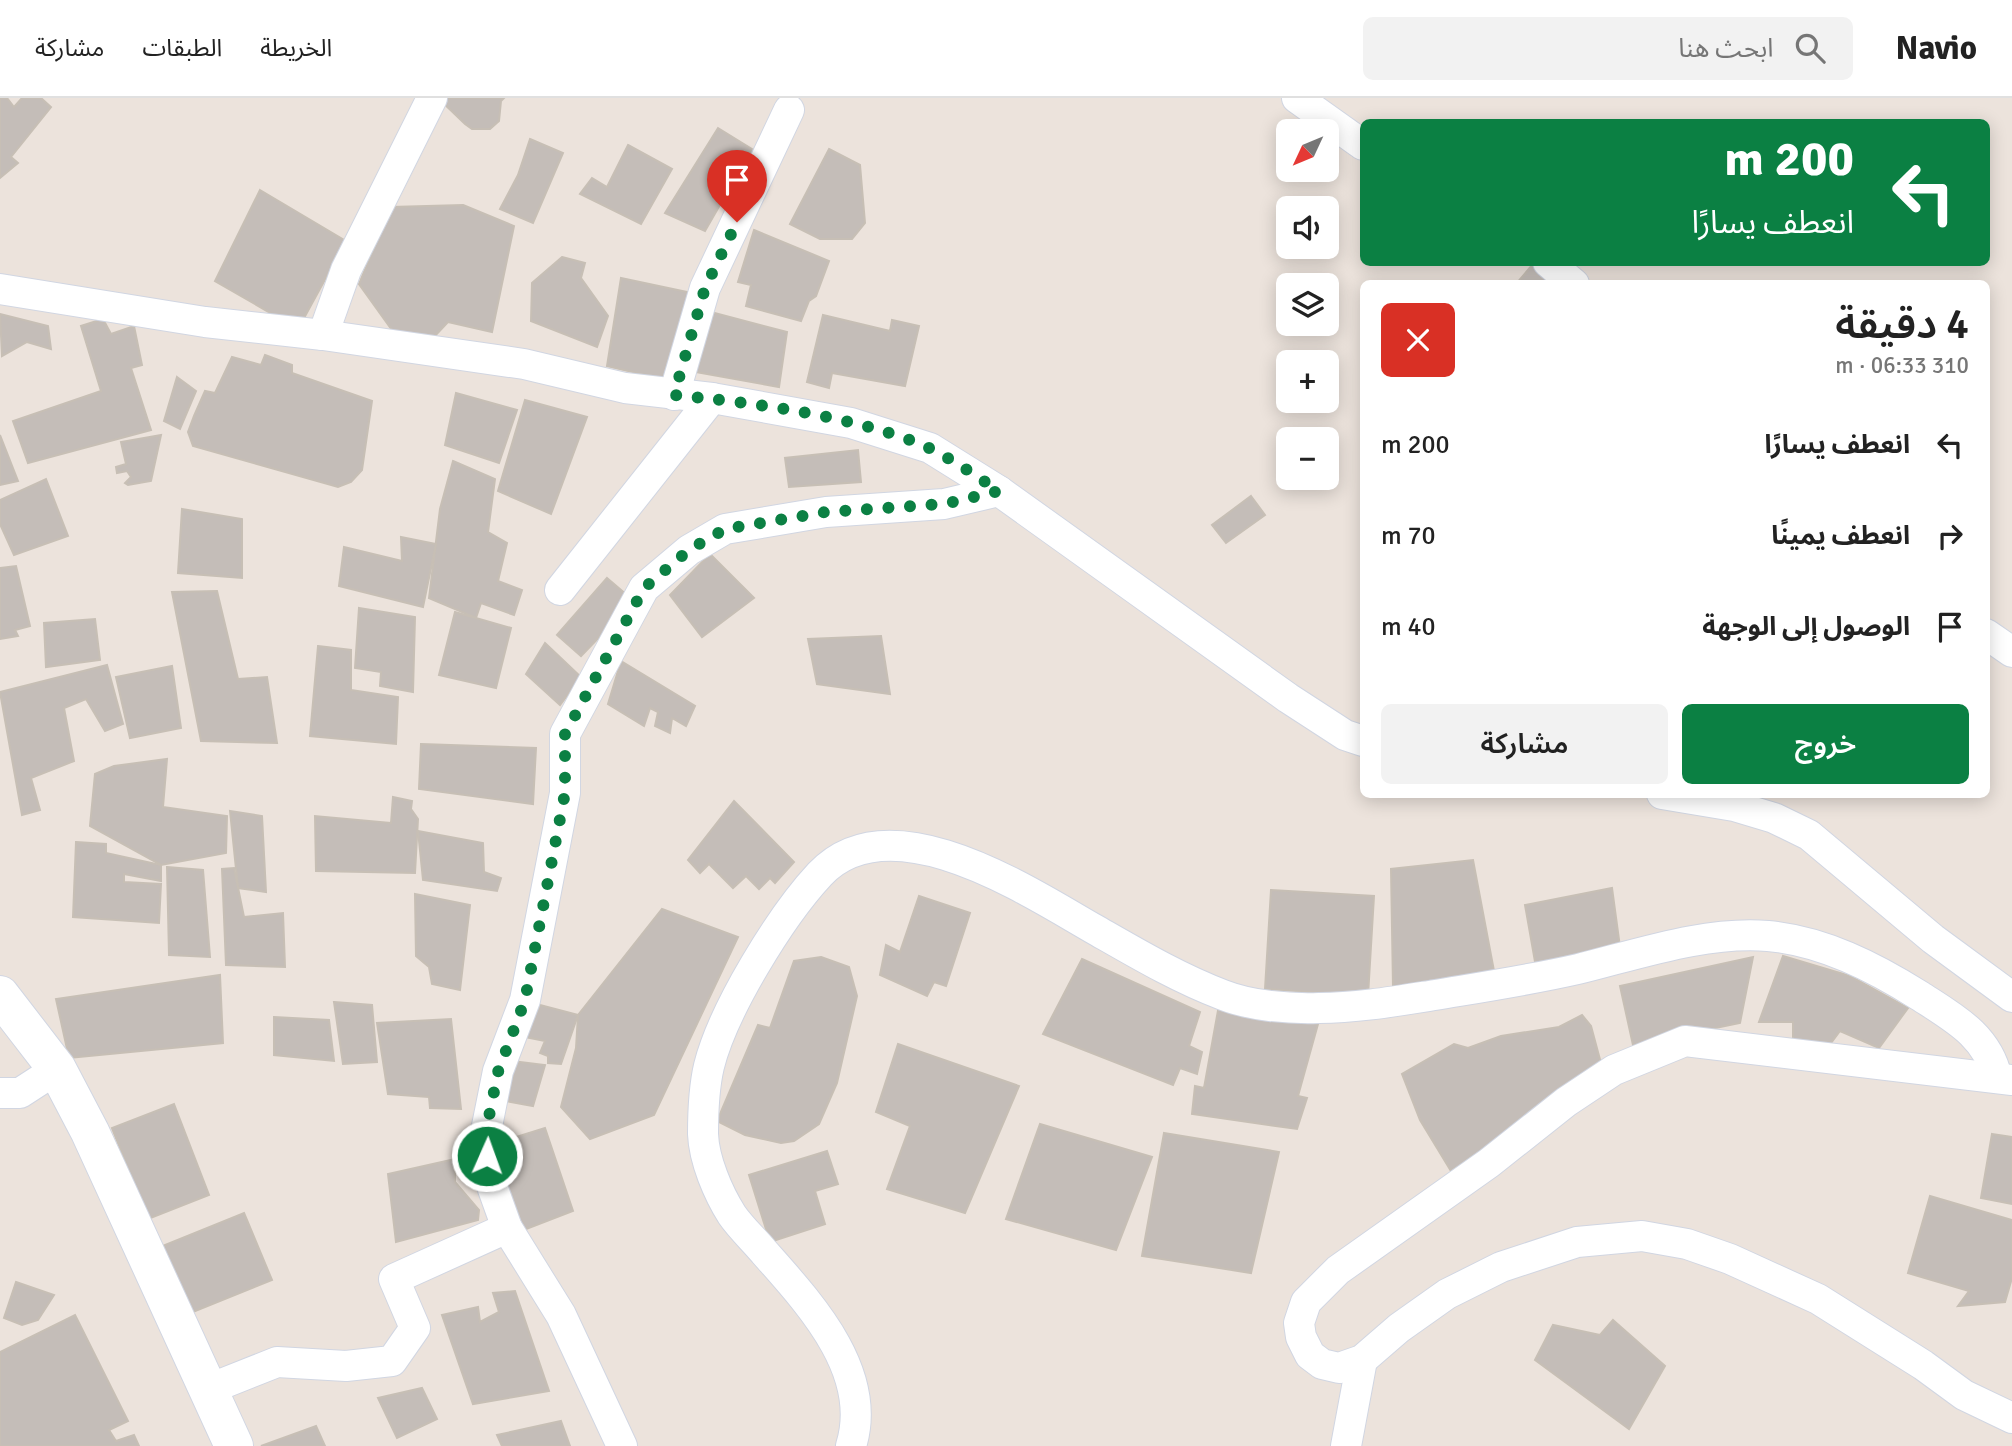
<!DOCTYPE html>
<html lang="ar">
<meta charset="utf-8">
<style>
body{margin:0;font-family:Signika,"Noto Sans Arabic",sans-serif;background:#f2f2f2;color:#222;direction:rtl;height:100vh;display:flex;flex-direction:column;font-size:26px;white-space:nowrap}
*{box-sizing:border-box;margin:0}
p{font-size:23px;color:#767676}
.icon{flex:none;width:38px;height:38px;fill:none;stroke:currentColor;stroke-width:2;stroke-linecap:round;stroke-linejoin:round}
.map{position:relative;flex:1;overflow:hidden;direction:ltr}
.side{position:absolute;left:1360px;top:182px;width:630px;height:518px;display:flex;flex-direction:column;background:#fff;border-radius:10px;box-shadow:0 4px 18px #0003;direction:rtl}
.side>*{flex:none}
.banner{position:absolute;left:1360px;top:21px;width:630px;height:147px;border-radius:10px;box-shadow:0 4px 18px #0003;direction:rtl;background:#0b8043;color:#fff;overflow:hidden}
.needle{width:46px;rotate:226deg}
.fabs{position:absolute;left:1276px;top:21px;display:grid;gap:14px}
.fabs a{display:grid;place-items:center;width:63px;height:63px;border-radius:10px;background:#fff;box-shadow:0 4px 18px #0003;font-size:35px}
.pin{position:absolute;display:grid;place-items:center;width:60px;height:60px;color:#fff;margin:-72px -30px;border-radius:50% 50% 50% 0;rotate:-45deg;box-shadow:0 0 7px #0007}
.pin .icon{rotate:45deg}
.me{position:absolute;width:77px;margin:-38px;rotate:2deg;stroke-linejoin:round;filter:drop-shadow(0 0 5px #0008)}
.turn{display:flex;align-items:center;gap:24px;height:147px;padding:0 21px;font-size:32px}
.turn .icon{width:91px;height:91px;stroke-width:2.5}
.turn b{display:block;font-size:49px;line-height:60px}
.round{display:grid;place-items:center;flex:none;width:74px;height:74px;border-radius:10px;background:#f2f2f2}
.headline{display:flex;align-items:center;justify-content:space-between;height:119px;padding:0 21px}
h1{font-size:42px;font-weight:600;line-height:52px}
.cta{display:flex;gap:14px;margin-top:auto;padding:14px 21px}
.cta a{flex:1;height:80px;border-radius:10px;background:#0b8043;color:#fff;font-size:28px;font-weight:600;line-height:80px;text-align:center}
.cta a+a{background:#f2f2f2;color:#222}
ul{padding:0;list-style:none}
li{display:flex;align-items:center;gap:21px;height:91px;padding:0 21px}
li div{flex:1}
li b{display:block;font-size:26px}
li em{font-style:normal}
header{display:flex;align-items:center;gap:42px;box-sizing:border-box;height:98px;padding:0 35px;background:#fff;border-bottom:2px solid #e0e0e0}
header strong{font-size:33px}
nav{display:flex;gap:38px;margin-inline-start:auto;font-size:24px}
.search{width:490px;height:63px;background:#f2f2f2;display:flex;align-items:center;gap:18px;box-sizing:border-box;padding:0 24px;border-radius:10px;color:#767676;font-size:26px}
.map>svg:first-child{display:block}
.building{fill:#c4bdb8;stroke:#c7bfb5;stroke-width:2}
.lines{fill:none;stroke-linecap:round;stroke-linejoin:round}
.minor-casing{stroke:#d1d6e2;stroke-width:32}
.tertiary-casing{stroke:#d1d6e2;stroke-width:40}
.minor{stroke:#fff;stroke-width:30}
.tertiary{stroke:#fff;stroke-width:38}
.route{stroke:#0b8043;stroke-width:12;stroke-dasharray:0 21.6}
</style>
<header>
<strong>Navio</strong>
<div class="search"><svg class="icon" aria-label="search" viewBox="0 0 24 24"><circle cx="10" cy="10" r="6"/><path d="M15 15l6 6"/></svg>ابحث هنا</div>
<nav><a>الخريطة</a><a>الطبقات</a><a>مشاركة</a></nav>
</header>
<div class="map">
<svg width="2012" height="1348" viewBox="0 0 2012 1348">
<rect width="100%" height="100%" fill="#ece3dc"/>
<g class="building">
<path d="M0,0H7L14,9L22,0H41L51,9L11,59L18,65L0,80Z"/>
<path d="M438,0H504L501,3L499,23L490,31H472L465,26Z"/>
<path d="M718,30L752,51L705,133L665,115Z"/>
<path d="M530,41L563,55L533,125L500,111L518,77Z"/>
<path d="M628,47L672,71L641,126L580,96L592,80L607,89Z"/>
<path d="M829,51L860,67L865,125L852,141H820L790,126Z"/>
<path d="M260,92L346,143L298,231L215,183Z"/>
<path d="M463,107L514,128L492,234L448,224L434,239L392,232L359,186L391,109Z"/>
<path d="M754,132L829,163L816,198L809,203L801,223L746,208L751,187L738,184Z"/>
<path d="M562,159L585,165L581,180L608,218L597,249L531,223L532,185Z"/>
<path d="M1533,166L1554,186H1516Z"/>
<path d="M621,180L692,195L675,284L607,268Z"/>
<path d="M707,213L787,234L779,289L690,273Z"/>
<path d="M0,216L48,228L51,251L27,244L2,258Z"/>
<path d="M823,217L890,233L892,222L919,228L905,288L832,275L829,290L807,284Z"/>
<path d="M103,221L111,236L134,228L142,267L131,270L151,332L28,365L13,323L101,293L81,228Z"/>
<path d="M265,257L292,267V275L372,303L362,372L351,384L338,389L193,348L188,334L194,318L205,293L215,295L232,259L261,267Z"/>
<path d="M177,279L196,293L180,331L164,323Z"/>
<path d="M456,295L517,312L499,365L445,347Z"/>
<path d="M525,302L587,319L551,416L498,393Z"/>
<path d="M0,337L18,383L0,387Z"/>
<path d="M161,337L151,383L128,387L125,385L131,379L127,373L117,375L116,369L126,366L121,344Z"/>
<path d="M858,352L861,384L789,389L785,360Z"/>
<path d="M453,363L495,381L488,434L507,445L498,483L522,492L514,517L481,505L476,520L429,500L440,411Z"/>
<path d="M46,381L68,438L14,457L0,426V402Z"/>
<path d="M1251,398L1265,417L1226,445L1212,427Z"/>
<path d="M182,411L242,421V480L178,475Z"/>
<path d="M401,439L436,446L423,509L339,488L344,449L402,463Z"/>
<path d="M710,456L754,500L702,539L670,497Z"/>
<path d="M16,468L30,528L15,532L18,538L0,541V470Z"/>
<path d="M607,480L634,503L581,558L557,537Z"/>
<path d="M217,493L238,581L267,579L277,645L201,643L172,494Z"/>
<path d="M359,510L415,519L413,594L380,588L381,574L355,570Z"/>
<path d="M455,514L511,530L496,590L439,577Z"/>
<path d="M95,521L100,562L46,569L44,525Z"/>
<path d="M881,538L890,596L817,586L808,541Z"/>
<path d="M545,545L581,579L560,607L526,576Z"/>
<path d="M318,548L351,552V592L398,599L396,646L310,638Z"/>
<path d="M621,563L695,608L686,628L672,620L670,635L655,628L658,614L650,610L644,628L608,606Z"/>
<path d="M107,567L123,626L105,633L86,601L64,610L74,663L31,680L40,712L22,717L0,594Z"/>
<path d="M172,568L181,630L130,640L116,579Z"/>
<path d="M421,646L536,650L533,706L419,691Z"/>
<path d="M167,661L163,709L227,718L226,755L161,767L90,728L95,676L114,668Z"/>
<path d="M393,699L412,703L411,711L418,721L415,775L316,773L315,718L391,725Z"/>
<path d="M734,703L794,764L775,785L770,780L759,791L746,778L733,790L709,766L700,775L688,762Z"/>
<path d="M230,713L262,718L266,794L238,790Z"/>
<path d="M418,733L483,745L484,774L501,780L497,793L423,782Z"/>
<path d="M76,744L106,746V755L161,767V783L124,776V784L161,786L159,825L73,819Z"/>
<path d="M1473,762L1494,873L1393,889L1391,771Z"/>
<path d="M167,769L203,772L210,859L169,857Z"/>
<path d="M234,770L244,819L283,815L285,869L226,867L222,771Z"/>
<path d="M1612,790L1620,849L1537,875L1525,807Z"/>
<path d="M1271,792L1374,798L1368,898L1265,891Z"/>
<path d="M415,796L470,807L460,892L432,886L429,869L416,858Z"/>
<path d="M919,798L970,815L946,888L934,884L927,898L880,877L886,847L900,854Z"/>
<path d="M662,811L738,839L654,1017L590,1041L561,1009L576,950L578,917Z"/>
<path d="M1783,858L1850,878L1908,910L1879,950L1840,933L1831,945L1793,944V924H1759Z"/>
<path d="M821,859L849,869L857,898L837,985L819,1026L794,1043L781,1045L745,1037L717,1023L758,927L770,930L794,863Z"/>
<path d="M1753,859L1740,925L1633,947L1620,888Z"/>
<path d="M1082,861L1200,914L1189,948L1202,954L1197,976L1180,970L1173,987L1043,936Z"/>
<path d="M220,877L223,945L69,960L56,901Z"/>
<path d="M334,904L372,907L377,964L343,966Z"/>
<path d="M540,907L578,917L561,966L548,965V958L540,955L545,943L525,939Z"/>
<path d="M1219,907L1318,926L1298,998L1307,1000L1297,1031L1192,1016L1195,988L1204,990Z"/>
<path d="M1582,917L1591,928L1602,969L1451,1073L1420,1022L1402,976L1454,946L1468,950L1501,938L1559,929Z"/>
<path d="M274,919L329,922L334,963L274,957Z"/>
<path d="M451,921L461,1011L430,1010L429,999L388,996L377,925Z"/>
<path d="M898,946L1019,988L965,1115L887,1091L910,1028L876,1014Z"/>
<path d="M512,963L545,967L533,1008L500,1002Z"/>
<path d="M174,1006L209,1097L148,1121L112,1030Z"/>
<path d="M1040,1026L1152,1059L1116,1152L1006,1121Z"/>
<path d="M545,1030L573,1113L516,1135L490,1047Z"/>
<path d="M1164,1035L1279,1054L1251,1175L1142,1158Z"/>
<path d="M1992,1036L2012,1039V1106L1981,1100Z"/>
<path d="M827,1053L838,1086L815,1093L825,1126L770,1144L749,1077Z"/>
<path d="M455,1061V1084L479,1112L478,1122L396,1144L388,1076Z"/>
<path d="M1930,1098L2012,1122V1180L2005,1204L1958,1208L1969,1193L1908,1175Z"/>
<path d="M244,1115L272,1182L188,1216L160,1149Z"/>
<path d="M16,1184L54,1197L38,1222L22,1227L4,1220Z"/>
<path d="M515,1193L549,1293L473,1306L442,1217L478,1209L480,1224L499,1214L493,1195Z"/>
<path d="M75,1217L128,1323L109,1332L116,1343L134,1337L139,1348H0V1254Z"/>
<path d="M1613,1222L1665,1268L1629,1331L1535,1262L1553,1227L1600,1237Z"/>
<path d="M422,1290L437,1321L397,1340L378,1300Z"/>
<path d="M561,1323L570,1348H502L497,1337Z"/>
<path d="M316,1328L325,1348H261Z"/>
</g>
<g class="lines">
<g class="minor-casing">
<g id="minor">
<path d="M1297,0L1363,47"/>
<path d="M1548,164L1574,186"/>
<path d="M0,191L205,224L323,237L524,266L625,290L712,300L851,325L930,350L999,393L1288,600L1345,637L1363,643"/>
<path d="M323,237L346,172L432,0"/>
<path d="M674,297L705,190L789,12"/>
<path d="M560,492L712,300"/>
<path d="M1986,536L2012,554"/>
<path d="M1662,696L1734,708L1774,720L1809,737L1933,841L2012,899"/>
<path d="M2012,982L1685,943L1614,972L1566,1004L1489,1065L1338,1172L1306,1204L1299,1225L1301,1239L1310,1257L1322,1266L1339,1270L1362,1262L1399,1230L1447,1196L1501,1169L1577,1144L1642,1138L1687,1146L1730,1161L1818,1201L1923,1267L1964,1297L2012,1320"/>
<path d="M0,995H20L57,971"/>
<path d="M209,1291L277,1264L346,1268L392,1263L415,1230L394,1181L507,1130"/>
<path d="M622,1348L561,1217L507,1130L493,1091L484,1043L498,973L525,902L565,695V636L644,490L689,452L725,431L826,414L944,406L999,393"/>
<path d="M851,1348C874,1274 810,1206 764,1154C754,1142 741,1130 732,1117C718,1095 704,1062 703,1036C703,1015 704,989 709,968C723,912 780,819 820,776C890,702 1026,792 1094,831C1136,855 1178,880 1223,897C1251,908 1289,911 1319,910C1357,910 1397,903 1435,897C1483,889 1530,882 1578,871C1639,856 1704,833 1768,838C1823,843 1874,869 1920,898C1954,920 1988,938 1997,980"/>
<path d="M1346,1348L1362,1262"/>
</g>
</g>
<g class="tertiary-casing">
<path id="tertiary" d="M0,897L57,971L90,1034L234,1348"/>
</g>
<use href="#minor" class="minor"/>
<use href="#tertiary" class="tertiary"/>
</g>
<g class="lines">
<path class="route" d="M487,1058L484,1043L498,974L525,902L565,695V636L644,490L689,452L725,431L826,414L944,406L999,393C977,379 954,362 931,351C864,319 748,304 674,297L705,190L737,124"/>
</g>
</svg>
<div class="fabs">
<a><svg class="needle" viewBox="-14 -14 28 28"><path d="M0-13l5 13h-10z" fill="#e53935"/><path d="M0 13l5-13h-10z" fill="#767676"/></svg></a>
<a><svg class="icon" aria-label="sound" viewBox="0 0 24 24"><path d="M4 9h4l5-4v14l-5-4H4zM17 9q2 3 0 6"/></svg></a>
<a><svg class="icon" aria-label="layers" viewBox="0 0 24 24"><path d="M12 4l9 5-9 5-9-5zM3 14l9 5 9-5"/></svg></a>
<a>+</a>
<a>−</a>
</div>
<div class="pin" style="left:737px;top:124px;background:#d93025"><svg class="icon" aria-label="arrive" viewBox="0 0 24 24"><path d="M6 21V4h12l-3 4 3 4H6"/></svg></div>
<svg class="me" style="left:487px;top:1058px" viewBox="-20 -20 40 40"><circle r="17" fill="#0b8043" stroke="#fff" stroke-width="3"/><path d="M0-11L8 9 0 5-8 9z" fill="#fff"/></svg>
<div class="banner">
<div class="turn"><svg class="icon" aria-label="left" viewBox="0 0 24 24"><path d="M17 20v-9H6M10 6l-5 5 5 5"/></svg><div><b>200 m</b>انعطف يسارًا</div></div>
</div>
<section class="side">
<div class="headline"><div><h1>4 دقيقة</h1><p>310 m · 06:33</p></div><a class="round" style="background:#d93025;color:#fff"><svg class="icon" aria-label="close" viewBox="0 0 24 24"><path d="M6 6l12 12M18 6L6 18"/></svg></a></div>
<ul>
<li><svg class="icon" aria-label="left" viewBox="0 0 24 24"><path d="M17 20v-9H6M10 6l-5 5 5 5"/></svg><div><b>انعطف يسارًا</b></div><em>200 m</em></li>
<li><svg class="icon" aria-label="right" viewBox="0 0 24 24"><path d="M7 20v-9h11M14 6l5 5-5 5"/></svg><div><b>انعطف يمينًا</b></div><em>70 m</em></li>
<li><svg class="icon" aria-label="arrive" viewBox="0 0 24 24"><path d="M6 21V4h12l-3 4 3 4H6"/></svg><div><b>الوصول إلى الوجهة</b></div><em>40 m</em></li>
</ul>
<div class="cta"><a>خروج</a><a>مشاركة</a></div>
</section>
</div>
